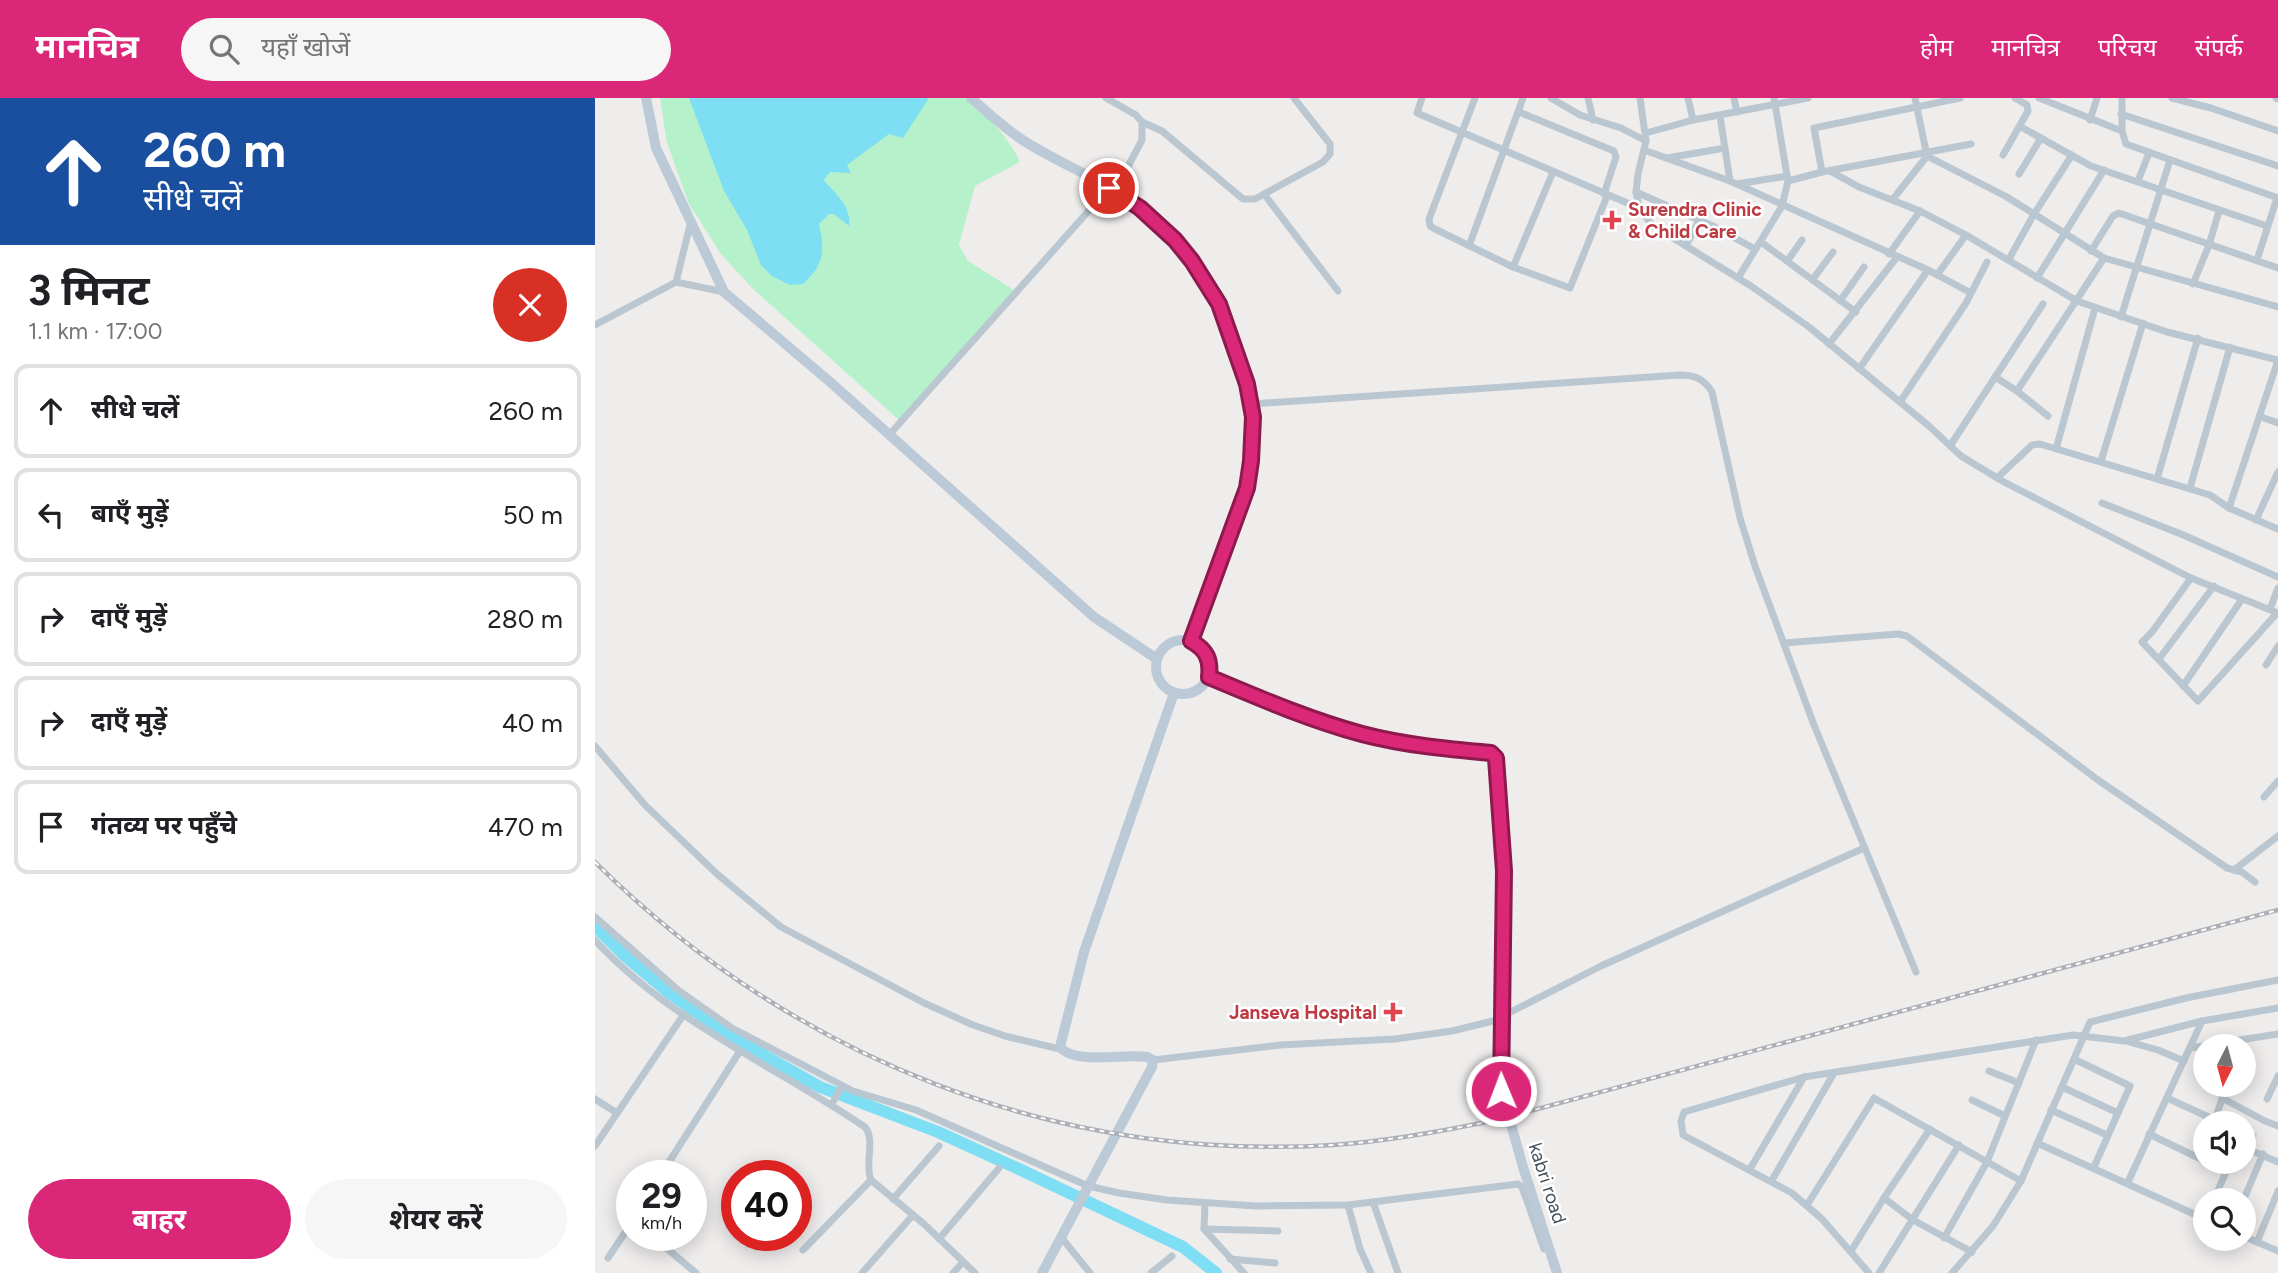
<!DOCTYPE html>
<html lang="hi">
<meta charset="utf-8">
<style>
body{margin:0;font-family:Figtree,"Noto Sans Devanagari",sans-serif;background:#f6f6f6;color:#202124;height:100vh;display:flex;flex-direction:column;font-size:26px;white-space:nowrap}
*{box-sizing:border-box;margin:0}
p{font-size:23px;color:#757577}
.icon{flex:none;width:38px;height:38px;fill:none;stroke:currentColor;stroke-width:2;stroke-linecap:round;stroke-linejoin:round}
.map{position:relative;flex:1;overflow:hidden}
.sheet{display:flex;flex-direction:column;background:#fff;width:595px}
.sheet>*{flex:none}
.top-card{background:#1a4fa0;color:#fff;overflow:hidden}
.needle{width:46px;rotate:186deg}
.fabs{position:absolute;left:1598px;top:936px;display:grid;gap:14px}
.fabs a{display:grid;place-items:center;width:63px;height:63px;border-radius:50%;background:#fff;box-shadow:0 4px 18px #0003;font-size:35px}
.speed{position:absolute;left:21px;top:1062px;display:flex;gap:14px;font-size:35px;font-weight:700;text-align:center}
.speed>*{display:grid;place-content:center;width:91px;height:91px;border-radius:50%;background:#fff;box-shadow:0 4px 18px #0003;line-height:1}
.speed small{font-size:18px;font-weight:400}
.speed .limit{border:10px solid #d22;background:#fff;color:#111}
.pin{position:absolute;display:grid;place-items:center;width:60px;height:60px;color:#fff;margin:-30px;border:4px solid #fff;border-radius:50%;box-shadow:0 2px 7px #0007}
.me{position:absolute;width:77px;margin:-38px;rotate:359deg;stroke-linejoin:round;filter:drop-shadow(0 0 5px #0008)}
.turn{display:flex;align-items:center;gap:24px;height:147px;padding:0 28px;font-size:32px}
.turn .icon{width:91px;height:91px;stroke-width:2.5}
.turn b{display:block;font-size:49px;line-height:60px}
.round{display:grid;place-items:center;flex:none;width:74px;height:74px;border-radius:37px;background:#f6f6f6}
.headline{display:flex;align-items:center;justify-content:space-between;height:119px;padding:0 28px}
h1{font-size:42px;font-weight:700;line-height:52px}
.primary-button{display:flex;gap:14px;margin-top:auto;padding:14px 28px}
.primary-button a{flex:1;height:80px;border-radius:42px;background:#db2777;color:#fff;font-size:28px;font-weight:700;line-height:80px;text-align:center}
.primary-button a+a{background:#f6f6f6;color:#202124}
ul{padding:0;list-style:none}
li{display:flex;align-items:center;gap:21px;height:94px;margin:0 14px 10px;padding:0 14px;border:4px solid #e0e0e0;border-radius:14px}
li div{flex:1}
li b{display:block;font-size:26px}
li em{font-style:normal}
header{display:flex;align-items:center;gap:42px;box-sizing:border-box;height:98px;padding:0 35px;background:#db2777;color:#fff}
header strong{font-size:33px}
nav{display:flex;gap:38px;margin-inline-start:auto;font-size:24px}
.search{width:490px;height:63px;background:#f6f6f6;display:flex;align-items:center;gap:18px;box-sizing:border-box;padding:0 24px;border-radius:38px;color:#757577;font-size:26px}
main{display:flex;flex:1;min-height:0}
.map>svg:first-child{display:block}
.green{fill:#b5f2cb}
.water{fill:#7edef3}
.lines{fill:none;stroke-linecap:round;stroke-linejoin:round}
.river{stroke:#7edef3;stroke-width:12}
.street{stroke:#bbc7d0;stroke-width:7}
.secondary{stroke:#bccad7;stroke-width:10}
.rail-casing{stroke:#adb1b7;stroke-width:4.5}
.rail{stroke:#fff;stroke-width:2;stroke-dasharray:5;stroke-linecap:butt}
.secondary-bridge{stroke:#bccad7;stroke-width:10}
.route-casing{stroke:#8e194d;stroke-width:18}
.route{stroke:#db2777;stroke-width:12}
.health-dot{fill:#e0444e;stroke:#fff;stroke-width:2.5}
.labels{text-anchor:middle;stroke-width:5;stroke-linejoin:round;paint-order:stroke}
.health-label{font-size:19px;font-weight:bold;fill:#be3a42;stroke:#fff;text-anchor:start}
.street-label{font-size:19px;fill:#43505b;stroke:#fff}
</style>
<header>
<strong>मानचित्र</strong>
<div class="search"><svg class="icon" aria-label="search" viewBox="0 0 24 24"><circle cx="10" cy="10" r="6"/><path d="M15 15l6 6"/></svg>यहाँ खोजें</div>
<nav><a>होम</a><a>मानचित्र</a><a>परिचय</a><a>संपर्क</a></nav>
</header>
<main>
<section class="sheet">
<div class="top-card">
<div class="turn"><svg class="icon" aria-label="ahead" viewBox="0 0 24 24"><path d="M12 20V5M6 11l6-6 6 6"/></svg><div><b>260 m</b>सीधे चलें</div></div>
</div>
<div class="headline"><div><h1>3 मिनट</h1><p>1.1 km · 17:00</p></div><a class="round" style="background:#d93025;color:#fff"><svg class="icon" aria-label="close" viewBox="0 0 24 24"><path d="M6 6l12 12M18 6L6 18"/></svg></a></div>
<ul>
<li><svg class="icon" aria-label="ahead" viewBox="0 0 24 24"><path d="M12 20V5M6 11l6-6 6 6"/></svg><div><b>सीधे चलें</b></div><em>260 m</em></li>
<li><svg class="icon" aria-label="left" viewBox="0 0 24 24"><path d="M17 20v-9H6M10 6l-5 5 5 5"/></svg><div><b>बाएँ मुड़ें</b></div><em>50 m</em></li>
<li><svg class="icon" aria-label="right" viewBox="0 0 24 24"><path d="M7 20v-9h11M14 6l5 5-5 5"/></svg><div><b>दाएँ मुड़ें</b></div><em>280 m</em></li>
<li><svg class="icon" aria-label="right" viewBox="0 0 24 24"><path d="M7 20v-9h11M14 6l5 5-5 5"/></svg><div><b>दाएँ मुड़ें</b></div><em>40 m</em></li>
<li><svg class="icon" aria-label="arrive" viewBox="0 0 24 24"><path d="M6 21V4h12l-3 4 3 4H6"/></svg><div><b>गंतव्य पर पहुँचे</b></div><em>470 m</em></li>
</ul>
<div class="primary-button"><a>बाहर</a><a>शेयर करें</a></div>
</section>
<div class="map">
<svg width="1683" height="1175" viewBox="0 0 1683 1175">
<rect width="100%" height="100%" fill="#efecec"/>
<path class="green" d="M65,0H370C392,19 413,37 425,64L380,88L364,147L373,163L419,192L304,322L157,190L126,156L94,106L72,45Z"/>
<path class="water" d="M94,0H334L308,40L294,36L252,67L256,75L235,74L229,82C240,96 257,108 254,128L239,116H234L224,126C230,153 229,167 208,186L195,187L177,178L166,167L152,132L129,93Z"/>
<g class="lines">
<path class="river" d="M0,828L31,859L73,894L137,939L225,989L343,1034L424,1071L588,1149L621,1175"/>
<g class="street">
<path d="M511,0L541,17L547,24L567,33L648,101H660L728,64L735,56V46L699,0"/>
<path d="M827,0L822,15L1044,110"/>
<path d="M880,0L834,121L835,128L840,131L918,169L975,190L1012,98"/>
<path d="M956,0L985,17L1026,30L1051,43"/>
<path d="M993,0L998,22"/>
<path d="M1045,0L1051,43L1043,76L1041,94L1044,110L1057,127L1156,188L1214,229L1334,328L1366,358L1409,384L1596,480L1683,515"/>
<path d="M1093,0L1098,22"/>
<path d="M1139,0L1142,14"/>
<path d="M1320,0L1332,58L1412,99L1509,160L1683,209"/>
<path d="M1444,0L1527,33"/>
<path d="M1527,0V33L1531,46L1683,100"/>
<path d="M1577,0L1616,10L1683,33"/>
<path d="M1681,0L1683,1"/>
<path d="M924,14L1019,53L1021,59L1009,96"/>
<path d="M1526,16L1683,68"/>
<path d="M1125,18L1135,83"/>
<path d="M1495,22L1502,0"/>
<path d="M1426,29L1496,68L1672,128"/>
<path d="M1051,35L1098,22L1213,0"/>
<path d="M1049,52L1135,83L1333,172L1376,195"/>
<path d="M1408,57L1433,13L1432,7L1420,0"/>
<path d="M1072,60L1130,50"/>
<path d="M1235,73L1264,89L1325,113L1371,137L1482,203L1572,234L1683,262"/>
<path d="M1227,74L1219,30L1365,0"/>
<path d="M1424,76L1446,40"/>
<path d="M1193,83L1227,74L1376,46"/>
<path d="M1543,83L1554,55"/>
<path d="M1142,86L1192,78"/>
<path d="M520,93L547,42V24"/>
<path d="M1041,94L1120,129L1160,151"/>
<path d="M669,96L743,193"/>
<path d="M1298,101L1332,58"/>
<path d="M1166,144L1261,214"/>
<path d="M874,148L928,0"/>
<path d="M1091,148L1104,122"/>
<path d="M1496,153L1518,118L1524,115L1683,170"/>
<path d="M1294,156L1325,113"/>
<path d="M1414,161L1439,116L1477,57"/>
<path d="M1193,162L1207,142"/>
<path d="M1662,162L1682,100"/>
<path d="M918,169L958,74"/>
<path d="M1342,177L1371,137"/>
<path d="M1143,180L1187,108L1193,83L1179,0"/>
<path d="M1442,180L1509,72"/>
<path d="M1218,181L1238,154"/>
<path d="M81,184L95,127"/>
<path d="M1598,186L1614,147L1624,113"/>
<path d="M1245,203L1269,169"/>
<path d="M1526,219L1575,62"/>
<path d="M0,227L81,184L129,194"/>
<path d="M1234,246L1302,159"/>
<path d="M1264,271L1333,172"/>
<path d="M1400,279L1422,293L1509,160"/>
<path d="M1422,293L1453,318"/>
<path d="M1305,304L1371,205L1392,164"/>
<path d="M656,306L1085,277C1100,277 1109,281 1117,294L1145,420L1160,468L1219,627L1321,874"/>
<path d="M1666,319L1683,325"/>
<path d="M294,337L514,90"/>
<path d="M1355,348L1448,206"/>
<path d="M1461,351L1500,210"/>
<path d="M1506,363L1548,225"/>
<path d="M1402,380L1437,347L1445,346L1615,397L1634,410L1683,431"/>
<path d="M1562,381L1603,240"/>
<path d="M1595,390L1635,249"/>
<path d="M1507,405L1586,436L1683,479"/>
<path d="M1634,410L1683,262"/>
<path d="M1661,422L1683,374"/>
<path d="M1596,480L1557,534L1547,544L1603,603L1682,515"/>
<path d="M1675,511L1683,490"/>
<path d="M1189,545L1303,536L1312,538L1503,682L1632,770L1647,774L1660,784"/>
<path d="M1564,561L1619,488"/>
<path d="M1671,567L1683,548"/>
<path d="M1588,588L1647,501"/>
<path d="M0,648L50,707L122,776L186,829L329,905L378,927L410,938L465,951"/>
<path d="M1669,699L1683,683"/>
<path d="M1639,772L1683,738"/>
<path d="M0,819L83,892L137,930L258,993L321,1012L493,1088L524,1095L572,1102L661,1108L753,1107L923,1086L927,1089L949,1151"/>
<path d="M0,842C74,923 180,968 270,1029C281,1043 269,1065 276,1082L329,1126L380,1175"/>
<path d="M1534,944L1563,952L1589,963"/>
<path d="M1595,950L1683,936"/>
<path d="M1479,961L1535,988L1499,1069"/>
<path d="M558,962L685,947L800,941L857,933L898,923L1006,868L1269,750"/>
<path d="M1394,973L1424,985"/>
<path d="M1467,989L1523,1015"/>
<path d="M1572,1000L1629,1026"/>
<path d="M1627,1000L1670,1023L1683,1028"/>
<path d="M0,1001L22,1015"/>
<path d="M1672,1001L1683,978"/>
<path d="M1377,1002L1410,1018"/>
<path d="M237,1006L247,988"/>
<path d="M1456,1012L1512,1037"/>
<path d="M1620,1021L1632,987"/>
<path d="M1648,1034L1658,1038"/>
<path d="M1554,1036L1610,1063"/>
<path d="M1442,1045L1610,1121"/>
<path d="M0,1048L89,916"/>
<path d="M1648,1049L1683,1064"/>
<path d="M1613,1064L1631,1072"/>
<path d="M1155,1071L1209,979"/>
<path d="M65,1078L145,953"/>
<path d="M1177,1082L1239,975"/>
<path d="M1533,1084L1607,923"/>
<path d="M1289,1100L1318,1122L1377,1154"/>
<path d="M298,1101L344,1048"/>
<path d="M1619,1102L1635,1064"/>
<path d="M1648,1103L1668,1056"/>
<path d="M778,1104L803,1175"/>
<path d="M610,1106L609,1131L649,1175"/>
<path d="M753,1107L765,1151L776,1175"/>
<path d="M1212,1107L1279,1000L1426,1083"/>
<path d="M609,1131L683,1133"/>
<path d="M57,1138L101,1175"/>
<path d="M1648,1138L1683,1153"/>
<path d="M466,1139L495,1175"/>
<path d="M1349,1140L1392,1064L1441,942"/>
<path d="M344,1141L404,1070"/>
<path d="M1662,1144L1683,1093"/>
<path d="M208,1152L276,1082"/>
<path d="M1256,1153L1289,1100L1335,1031"/>
<path d="M13,1160L37,1124"/>
<path d="M635,1161L680,1165"/>
<path d="M267,1175L318,1117"/>
<path d="M358,1175L368,1164"/>
<path d="M556,1175L577,1158"/>
<path d="M1274,1175L1227,1121L1197,1095L1088,1037L1086,1023L1089,1014L1209,979L1478,937L1529,943L1607,923L1683,910"/>
<path d="M1284,1175L1364,1047"/>
<path d="M1357,1175L1398,1128L1426,1083L1495,924L1591,900L1683,882"/>
</g>
<g class="secondary">
<path d="M51,0L61,50L129,194L234,283L499,519L562,561"/>
<path d="M376,0C392,14 408,29 426,41C464,66 508,81 545,110C623,171 675,290 652,388C649,404 642,419 636,434C624,470 610,507 596,543"/>
<circle cx="588" cy="569" r="27"/>
<path d="M614,579C675,604 739,633 804,645C834,650 865,652 896,655L902,664L904,711"/>
<path d="M447,1175L557,969L558,962L552,959C531,955 479,967 465,949L489,854L579,595"/>
</g>
<g class="rail-casing">
<path id="rail" d="M0,764C198,960 459,1064 738,1047C794,1043 850,1033 905,1021L1683,812"/>
</g>
<use href="#rail" class="rail"/>
<path class="secondary-bridge" d="M904,711L909,773L905,987L928,1069L962,1175"/>
</g>
<g class="lines">
<g class="route-casing">
<path id="route" d="M514,90L545,110L580,142L597,163L624,206L652,286L658,319L656,363L652,390L596,543C612,552 616,562 614,579C664,600 715,622 767,636C809,647 852,651 896,655L901,660L909,773L906,993"/>
</g>
<use href="#route" class="route"/>
</g>
<g class="health-dot">
<path d="M1013.5 111.5h7v7h7v7h-7v7h-7v-7h-7v-7h7z"/>
<path d="M794.5 903.5h7v7h7v7h-7v7h-7v-7h-7v-7h7z"/>
</g>
<g class="labels">
<g class="health-label">
<text x="1033" y="118">Surendra Clinic<tspan x="1033" dy="22">&amp; Child Care</tspan></text>
<text x="782" y="921" text-anchor="end">Janseva Hospital</text>
</g>
<g class="street-label">
<text transform="translate(953 1085) rotate(72)" y="7">kabri road</text>
</g>
</g>
</svg>
<div class="fabs">
<a><svg class="needle" viewBox="-14 -14 28 28"><path d="M0-13l5 13h-10z" fill="#e53935"/><path d="M0 13l5-13h-10z" fill="#757577"/></svg></a>
<a><svg class="icon" aria-label="sound" viewBox="0 0 24 24"><path d="M4 9h4l5-4v14l-5-4H4zM17 9q2 3 0 6"/></svg></a>
<a><svg class="icon" aria-label="search" viewBox="0 0 24 24"><circle cx="10" cy="10" r="6"/><path d="M15 15l6 6"/></svg></a>
</div>
<div class="speed"><div>29<small>km/h</small></div><div class="limit">40</div></div>
<div class="pin" style="left:514px;top:90px;background:#d93025"><svg class="icon" aria-label="arrive" viewBox="0 0 24 24"><path d="M6 21V4h12l-3 4 3 4H6"/></svg></div>
<svg class="me" style="left:906px;top:993px" viewBox="-20 -20 40 40"><circle r="17" fill="#db2777" stroke="#fff" stroke-width="3"/><path d="M0-11L8 9 0 5-8 9z" fill="#fff"/></svg>
</div>
</main>
